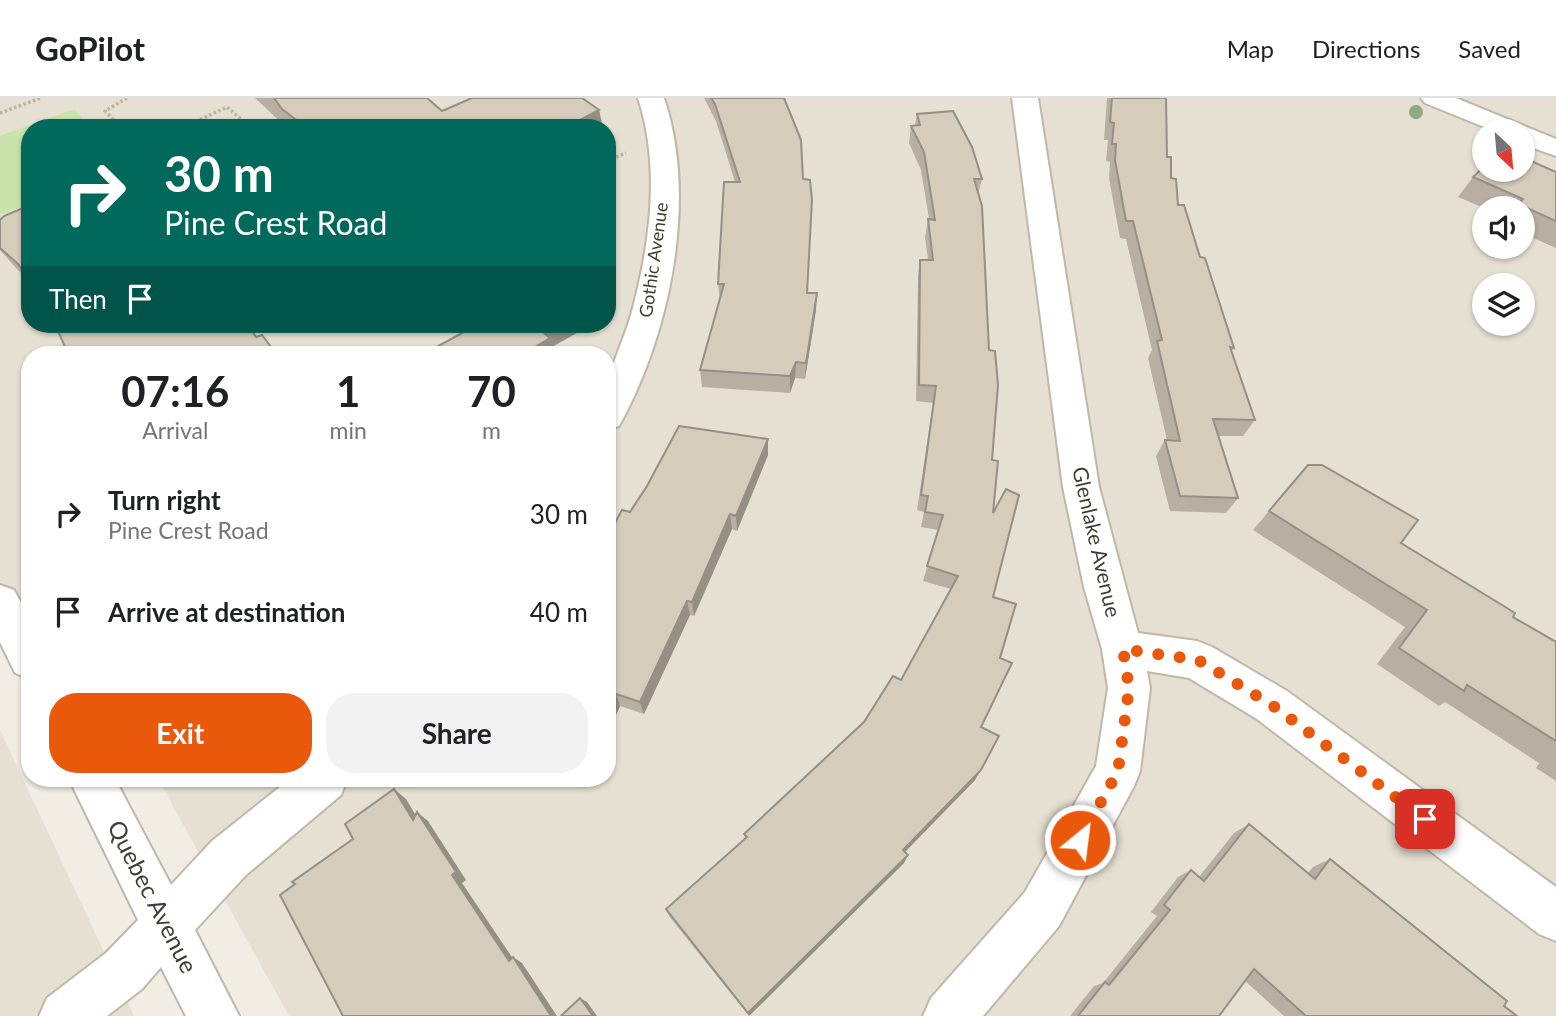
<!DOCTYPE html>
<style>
body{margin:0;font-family:Lato,sans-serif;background:#f2f2f2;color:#202124;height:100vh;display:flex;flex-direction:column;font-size:26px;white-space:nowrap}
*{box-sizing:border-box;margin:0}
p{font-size:23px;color:#757577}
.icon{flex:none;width:38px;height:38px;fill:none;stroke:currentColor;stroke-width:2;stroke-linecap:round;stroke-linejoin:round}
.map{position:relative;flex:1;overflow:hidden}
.side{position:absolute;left:21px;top:248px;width:595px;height:441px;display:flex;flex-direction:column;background:#fff;border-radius:28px;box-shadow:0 2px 5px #0004}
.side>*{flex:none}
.banner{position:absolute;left:21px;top:21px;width:595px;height:214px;border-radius:28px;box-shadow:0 2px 5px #0004;background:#00695c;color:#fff;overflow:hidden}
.needle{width:46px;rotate:154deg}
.tools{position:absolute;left:1472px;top:21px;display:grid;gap:14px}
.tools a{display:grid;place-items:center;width:63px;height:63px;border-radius:50%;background:#fff;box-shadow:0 2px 5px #0004;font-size:35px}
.pin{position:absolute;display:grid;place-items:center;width:60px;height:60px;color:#fff;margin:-30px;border-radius:14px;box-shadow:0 4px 10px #0006}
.me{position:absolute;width:77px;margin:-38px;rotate:29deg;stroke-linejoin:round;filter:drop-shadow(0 0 5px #0008)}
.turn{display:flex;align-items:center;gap:24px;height:147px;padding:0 28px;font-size:32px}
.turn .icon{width:91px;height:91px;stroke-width:2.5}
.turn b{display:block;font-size:49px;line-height:60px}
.then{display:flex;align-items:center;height:66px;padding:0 28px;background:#0003;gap:14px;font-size:26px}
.eta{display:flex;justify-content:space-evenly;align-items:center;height:119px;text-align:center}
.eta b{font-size:42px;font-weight:700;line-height:49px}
.button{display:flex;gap:14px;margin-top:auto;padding:14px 28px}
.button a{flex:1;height:80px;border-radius:28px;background:#ea580c;color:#fff;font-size:28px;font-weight:700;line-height:80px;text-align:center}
.button a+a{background:#f2f2f2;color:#202124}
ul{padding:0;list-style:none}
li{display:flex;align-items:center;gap:21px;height:98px;padding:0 28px}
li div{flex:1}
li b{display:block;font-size:26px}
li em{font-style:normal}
header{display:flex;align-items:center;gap:42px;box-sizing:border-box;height:98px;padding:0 35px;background:#fff;border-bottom:2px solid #e0e0e0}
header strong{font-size:33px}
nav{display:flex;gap:38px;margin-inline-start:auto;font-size:24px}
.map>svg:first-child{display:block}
.residential{fill:#e5e0d1;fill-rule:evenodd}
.green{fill:#c8e4ac}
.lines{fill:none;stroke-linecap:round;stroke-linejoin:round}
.minor-casing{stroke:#bfb8a9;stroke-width:4}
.path{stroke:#bdb298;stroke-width:3.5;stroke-dasharray:2.5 2.5;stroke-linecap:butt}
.minor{fill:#fff;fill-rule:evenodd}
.tree{fill:#90a97d}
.wall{fill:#b7afa2}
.shaded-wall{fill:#958f84}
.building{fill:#d5ccbc;stroke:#958f84;stroke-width:2}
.route{stroke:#ea580c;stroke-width:12;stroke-dasharray:0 21.6}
.labels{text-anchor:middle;stroke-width:5;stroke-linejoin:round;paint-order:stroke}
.far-street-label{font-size:18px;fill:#423d34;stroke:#fff}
.street-label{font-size:21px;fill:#423d34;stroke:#fff}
.near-street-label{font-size:24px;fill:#423d34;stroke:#fff}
</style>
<header>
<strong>GoPilot</strong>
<nav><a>Map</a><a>Directions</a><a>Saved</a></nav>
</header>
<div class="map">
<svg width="1556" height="918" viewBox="0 0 1556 918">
<rect width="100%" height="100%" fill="#f1ede3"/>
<g class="residential">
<path d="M0,0H1556V918H289L158,681H607V257H30V529L0,544ZM30,30H607V226H30ZM1484,33H1522V72H1484ZM1484,110H1522V149H1484ZM1484,187H1522V226H1484Z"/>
<path d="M0,632L134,918H0Z"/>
</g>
<path class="green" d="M74,11L91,30H30V106L0,117V38Z"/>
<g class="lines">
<g class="minor-casing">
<g id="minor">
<path d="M638,0H664C698,101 670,237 619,328L607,332C607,318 605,302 607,289C612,265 624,241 631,217C650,147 661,70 638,0Z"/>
<path d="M1012,0H1038L1099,389L1138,535L1197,543L1212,549L1287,593L1556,789V843L1539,836L1257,621L1189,580L1147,573L1150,590L1140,673L1134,688L1059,828L983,918H923L931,900L1025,794L1096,668L1108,590L1102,551L1084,489L1063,389Z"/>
<path d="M1421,0H1456L1556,41V58L1522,46V33H1494L1425,5Z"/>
<path d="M0,487L14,492L30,521V581L15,575L0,544Z"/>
<path d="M69,681H115L171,787L212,743L290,681H347L341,697L246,777L195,832L239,918H186L161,869L142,891L107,918H39L47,900L106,855L138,822Z"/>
</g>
</g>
<g class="path">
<path d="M127,0L105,13L115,23L133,30"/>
<path d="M0,15L41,0"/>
<path d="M182,30L227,9L251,30"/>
<path d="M607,63L626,55"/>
</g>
<use href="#minor" class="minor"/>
</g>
<circle class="tree" cx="1416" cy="14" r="7"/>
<g class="wall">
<path d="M255,0H427L442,13L599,12L603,30H287Z"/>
<path d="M704,0H784L808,195L816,212L805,281L795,280L790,295L702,289L700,272L720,203L718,186L735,84L716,23Z"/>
<path d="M1107,0H1166L1167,59L1178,107L1200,159L1234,250L1231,254L1255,322L1243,338H1218L1238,400L1226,415L1170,413L1156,358L1165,342H1167L1148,260L1152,252L1126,141L1120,140L1109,80L1110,64L1106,63L1108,42H1104Z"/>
<path d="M917,16L982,81L978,96L992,362L993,499L1000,560L981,629L975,682L905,754L908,757L904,765L749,918L669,818L666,811L745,740L744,736L864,624L901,582L951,491L923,483L938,432L921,429L924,414L917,412L933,305L916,303L918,179L920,162H928L925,139L928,121H929L921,72L909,45L911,28L915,27Z"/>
<path d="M1556,74V150L1522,135V110H1484L1458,99L1473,79Z"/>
<path d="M0,122L30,183L17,171L0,152Z"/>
<path d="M768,341V357L737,433L732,431L694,518L690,517L644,616L620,608L607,637L630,414L647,388Z"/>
<path d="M1269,413L1401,445L1513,519L1556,544V683L1536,670L1539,665L1445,604L1439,608L1377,566L1405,529L1253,432Z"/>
<path d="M1249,726L1308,775L1313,769L1330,761L1504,908L1517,918H1284L1245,883L1219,918H1070L1094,888L1103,885L1157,818L1151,814L1178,779L1191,772L1199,779L1234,735Z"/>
</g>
<g class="shaded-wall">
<path d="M599,12L603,30H565Z"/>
<path d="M817,195L816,212L805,281L806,265Z"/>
<path d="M558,226H575L577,235L552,249L555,257H529L528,253L538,237Z"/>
<path d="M796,264L795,280L790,295V278Z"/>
<path d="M768,341V357L737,433L736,418Z"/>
<path d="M730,416L732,431L694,518L692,504Z"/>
<path d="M687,503L690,517L644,616L640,604Z"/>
<path d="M616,596L620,608L607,637V614Z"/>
<path d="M981,672L975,682L899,760L903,752Z"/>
<path d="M394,691L406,701L424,731L413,722Z"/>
<path d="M417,714L428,723L466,782L462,785L518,868L509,863L452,777Z"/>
<path d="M908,757L904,765L749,918L748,915Z"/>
<path d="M513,859L522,865L557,918H551Z"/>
<path d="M580,900L587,904L597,918H593Z"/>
</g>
<g class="building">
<path d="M274,0H427L442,13L472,0H582L599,12L565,30H307L282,11Z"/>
<path d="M711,0H784L801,42L803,81L810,82L812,102L807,195H817L806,265L796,264L790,278L700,272L724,186H718L724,84H740L715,6Z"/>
<path d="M1112,0H1166L1167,59H1171V80L1176,81L1178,107H1184L1200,159L1205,160L1234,250L1230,249L1255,322L1213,321L1238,400L1180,398L1165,342L1180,343L1157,243L1162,242L1133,123H1126L1115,62L1116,46H1112L1114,25L1110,24Z"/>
<path d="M953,13L972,49L982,81H974L982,108L989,252L995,253L998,287L992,362L998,363L993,415L1006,391L1019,397L993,499L1016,506L1000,560L1012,565L981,629L999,638L981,672L903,752L908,757L748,915L666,811L747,739L744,736L864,624L893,578L901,582L958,478L927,468L943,417L925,414L928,398L921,397L936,288L919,287L920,162H933L928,121L935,122L924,54L911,28L920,27L917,16Z"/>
<path d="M1522,59L1556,74V123L1518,106L1523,101L1473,79L1484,69V72H1522Z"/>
<path d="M30,107V182L18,166L0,150V122L4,118Z"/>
<path d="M55,226H247L256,239L262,237L277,257H73L65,249Z"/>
<path d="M473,226H533L550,240L528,253L533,257H422L475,228Z"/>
<path d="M533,226H558L543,234Z"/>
<path d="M679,328L768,341L736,418L730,416L692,504L687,503L640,604L616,596L607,614V440L622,412L630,414L647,388Z"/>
<path d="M1308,367H1322L1418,422L1401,445L1515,515L1513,519L1556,544V643L1467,587L1464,593L1399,550L1427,512L1269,413Z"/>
<path d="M394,691L413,722L417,714L456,774L452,777L509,863L513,859L551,918H343L280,797L295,786L292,784L353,741L345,726Z"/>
<path d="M1249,726L1315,781L1330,761L1507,903L1504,908L1517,918H1306L1254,871L1219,918H1078L1105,884L1109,887L1170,812L1164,807L1191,772L1204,783Z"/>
<path d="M580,900L593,918H561Z"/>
</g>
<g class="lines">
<path class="route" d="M1080,742L1118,673L1129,590L1123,551L1198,562L1272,607L1425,721"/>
</g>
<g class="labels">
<g class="far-street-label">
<text transform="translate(654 162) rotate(-82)" y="6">Gothic Avenue</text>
</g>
<g class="street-label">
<text transform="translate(1096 444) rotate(77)" y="7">Glenlake Avenue</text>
</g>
<g class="near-street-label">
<text transform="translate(152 799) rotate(63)" y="8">Quebec Avenue</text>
</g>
</g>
</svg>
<div class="tools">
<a><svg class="needle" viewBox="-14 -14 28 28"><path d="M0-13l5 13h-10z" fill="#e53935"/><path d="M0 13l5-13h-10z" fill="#757577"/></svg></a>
<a><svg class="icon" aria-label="sound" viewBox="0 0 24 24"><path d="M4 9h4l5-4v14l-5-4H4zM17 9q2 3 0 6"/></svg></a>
<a><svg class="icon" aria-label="layers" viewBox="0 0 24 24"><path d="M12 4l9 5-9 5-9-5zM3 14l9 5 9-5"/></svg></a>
</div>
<div class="pin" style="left:1425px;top:721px;background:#d93025"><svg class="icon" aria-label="arrive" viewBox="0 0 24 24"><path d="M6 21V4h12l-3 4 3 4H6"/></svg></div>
<svg class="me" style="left:1080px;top:742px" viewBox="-20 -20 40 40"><circle r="17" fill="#ea580c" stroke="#fff" stroke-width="3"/><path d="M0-11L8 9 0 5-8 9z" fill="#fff"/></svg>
<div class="banner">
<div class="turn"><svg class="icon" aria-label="right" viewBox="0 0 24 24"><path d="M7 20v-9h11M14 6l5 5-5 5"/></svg><div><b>30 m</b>Pine Crest Road</div></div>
<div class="then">Then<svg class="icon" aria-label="arrive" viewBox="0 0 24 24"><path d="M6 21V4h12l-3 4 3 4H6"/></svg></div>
</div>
<section class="side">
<div class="eta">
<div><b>07:16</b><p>Arrival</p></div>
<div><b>1</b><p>min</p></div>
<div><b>70</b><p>m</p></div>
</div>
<ul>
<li><svg class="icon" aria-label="right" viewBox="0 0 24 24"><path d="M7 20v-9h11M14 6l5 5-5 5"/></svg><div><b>Turn right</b><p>Pine Crest Road</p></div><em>30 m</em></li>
<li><svg class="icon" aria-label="arrive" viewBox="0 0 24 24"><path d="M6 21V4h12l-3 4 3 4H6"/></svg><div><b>Arrive at destination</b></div><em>40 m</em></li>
</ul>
<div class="button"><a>Exit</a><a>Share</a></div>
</section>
</div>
